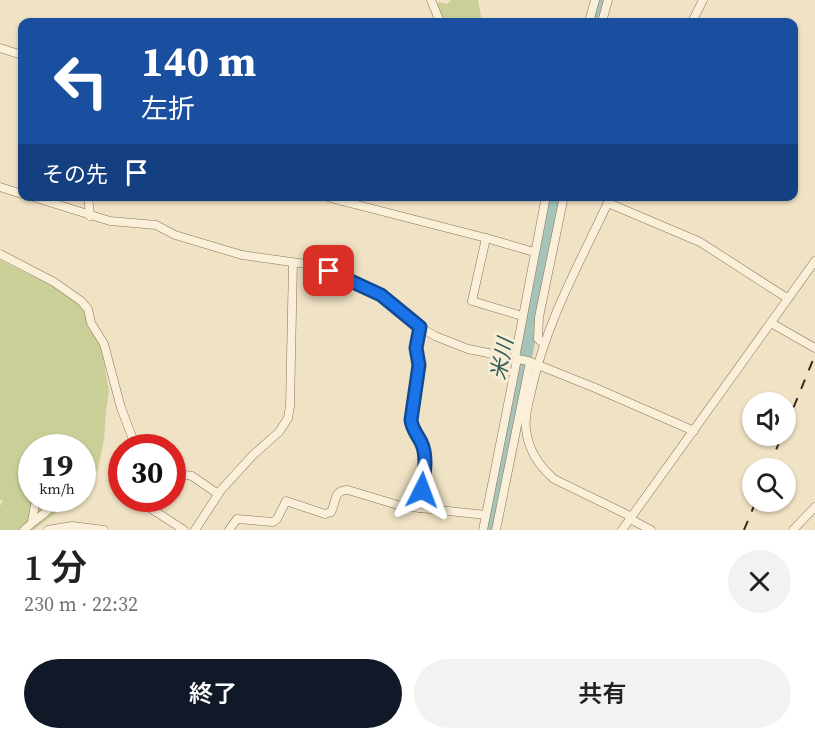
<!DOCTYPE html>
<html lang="ja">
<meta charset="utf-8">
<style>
body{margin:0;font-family:"Source Serif 4","Noto Sans JP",serif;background:#f2f2f2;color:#202124;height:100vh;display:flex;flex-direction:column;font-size:22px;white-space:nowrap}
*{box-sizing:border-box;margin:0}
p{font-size:20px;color:#757577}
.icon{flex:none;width:33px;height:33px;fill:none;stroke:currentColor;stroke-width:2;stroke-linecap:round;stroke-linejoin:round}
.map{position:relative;height:530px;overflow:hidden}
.details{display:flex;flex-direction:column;background:#fff;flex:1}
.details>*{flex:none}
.hud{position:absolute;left:18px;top:18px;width:780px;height:183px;border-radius:12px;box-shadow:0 2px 4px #0004;background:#1a4fa0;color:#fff;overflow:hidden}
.tools{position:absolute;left:742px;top:392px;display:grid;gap:12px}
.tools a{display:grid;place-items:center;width:54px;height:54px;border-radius:50%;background:#fff;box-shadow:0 2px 4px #0004;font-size:30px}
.speed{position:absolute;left:18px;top:434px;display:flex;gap:12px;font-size:30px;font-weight:700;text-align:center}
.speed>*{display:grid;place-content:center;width:78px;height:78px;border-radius:50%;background:#fff;box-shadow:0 2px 4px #0004;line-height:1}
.speed small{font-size:15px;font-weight:400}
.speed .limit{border:9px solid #d22;background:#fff;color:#111}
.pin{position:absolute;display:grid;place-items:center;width:51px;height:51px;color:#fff;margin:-26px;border-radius:12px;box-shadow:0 3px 9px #0006}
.me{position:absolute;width:66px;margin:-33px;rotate:3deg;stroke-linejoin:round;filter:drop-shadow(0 0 4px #0008)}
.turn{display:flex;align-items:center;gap:21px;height:126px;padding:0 24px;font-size:27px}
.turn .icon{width:78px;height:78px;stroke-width:2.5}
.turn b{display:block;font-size:42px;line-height:51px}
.then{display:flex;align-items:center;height:57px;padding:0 24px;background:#0003;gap:12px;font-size:22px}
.round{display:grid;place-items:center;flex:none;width:63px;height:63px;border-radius:32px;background:#f2f2f2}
.head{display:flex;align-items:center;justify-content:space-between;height:102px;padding:0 24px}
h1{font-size:36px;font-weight:600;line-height:45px}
.primary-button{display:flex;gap:12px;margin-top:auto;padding:12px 24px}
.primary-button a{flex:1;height:69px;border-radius:36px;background:#111827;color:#fff;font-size:24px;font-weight:600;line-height:69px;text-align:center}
.primary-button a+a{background:#f2f2f2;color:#202124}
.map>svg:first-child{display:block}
.green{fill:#cacf97}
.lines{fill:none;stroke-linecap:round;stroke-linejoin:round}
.river{stroke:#a6c3ba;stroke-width:14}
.minor-casing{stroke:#8b735a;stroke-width:9}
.minor{stroke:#faefd8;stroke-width:8}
.rail{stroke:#3b2b1e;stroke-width:2;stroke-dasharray:10 10;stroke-linecap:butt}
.route-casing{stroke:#114b97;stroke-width:15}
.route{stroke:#1a73e8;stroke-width:10}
.labels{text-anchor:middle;stroke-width:6;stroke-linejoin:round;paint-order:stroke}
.water-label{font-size:21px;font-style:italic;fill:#2d5b57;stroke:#f7ecd4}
</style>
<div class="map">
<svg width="815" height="530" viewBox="0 0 815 530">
<rect width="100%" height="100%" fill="#f0e2c4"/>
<g class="green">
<path d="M451,0H478L482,22H445L438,12L437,4L439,2L447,4Z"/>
<path d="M0,260L52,286L79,304L84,311L88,327L101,346L109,391L106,410L104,440L98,468L87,489L83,493L82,447H32V498H77L33,530H0V506L3,500H0Z"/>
</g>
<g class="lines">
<g class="river">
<path d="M596,22L602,0"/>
<path d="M490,530L506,456L556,196"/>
</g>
<g class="minor-casing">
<g id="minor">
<path d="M431,0L440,22"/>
<path d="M589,22L595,0"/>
<path d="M602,22L608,0"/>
<path d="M692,22L703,0"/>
<path d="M0,48L22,55"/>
<path d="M0,187L22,194"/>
<path d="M30,196L110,221L156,225L175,235L242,255L320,266L381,295L420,327L435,336L468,349L528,361L593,387L694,431"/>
<path d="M88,196L90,216"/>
<path d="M324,196L342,201"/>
<path d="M343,196L342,201L486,238"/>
<path d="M611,196C582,259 547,319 532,388C529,401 524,416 526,429C528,449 539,466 554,479L632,517"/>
<path d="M608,203L700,242L787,298"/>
<path d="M0,254L54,282L81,301L88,309L91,323L104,344L121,408L136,447"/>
<path d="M522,316L472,301L486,238L534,252"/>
<path d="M771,323L815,348"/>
<path d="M543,343L538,339L539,317L564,196"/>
<path d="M515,358L546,196"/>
<path d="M172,473L192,476L218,494"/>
<path d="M147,498L150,508L184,530"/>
<path d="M420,508L486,515L483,530"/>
<path d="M156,512L162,498"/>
<path d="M486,515L517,359"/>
<path d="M630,519L651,530"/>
<path d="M32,521L36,500L39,498"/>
<path d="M24,530C34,520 46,514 55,503V498"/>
<path d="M48,530L72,526L104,530"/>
<path d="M195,530L221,490L253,455L279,432L288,418L290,406L293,263"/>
<path d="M229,530L237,519L273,522L277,519L286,501L325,514L331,512C337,501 333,490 348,490L401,506L420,508C423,488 428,466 422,446C419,437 412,430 411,420L419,365L416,348L420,327"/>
<path d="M496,530L530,362"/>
<path d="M622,530L815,261"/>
<path d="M793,530L815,507"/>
</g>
</g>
<use href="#minor" class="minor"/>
<g class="rail">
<path d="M786,426L815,355"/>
<path d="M769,468L782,435"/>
<path d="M744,530L756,501"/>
</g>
</g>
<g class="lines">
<g class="route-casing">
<path id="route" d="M329,271L381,295L420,327L416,348L419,365L411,420C412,429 417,434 421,442C428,456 424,475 422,490"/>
</g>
<use href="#route" class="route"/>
</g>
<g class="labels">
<g class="water-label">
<text transform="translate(502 359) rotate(-79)" y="7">米川</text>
</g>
</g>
</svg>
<div class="tools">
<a><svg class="icon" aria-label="sound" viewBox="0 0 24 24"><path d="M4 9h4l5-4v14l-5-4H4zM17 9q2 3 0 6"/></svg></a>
<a><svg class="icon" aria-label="search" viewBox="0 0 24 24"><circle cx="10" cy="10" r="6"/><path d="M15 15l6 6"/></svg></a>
</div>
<div class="speed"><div>19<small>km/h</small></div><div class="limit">30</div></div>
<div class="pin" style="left:329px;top:271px;background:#d93025"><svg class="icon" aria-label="arrive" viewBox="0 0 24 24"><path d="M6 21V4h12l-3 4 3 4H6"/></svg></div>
<svg class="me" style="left:422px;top:490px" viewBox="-20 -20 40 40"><path d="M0-17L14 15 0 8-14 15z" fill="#1a73e8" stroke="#fff" stroke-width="4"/></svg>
<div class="hud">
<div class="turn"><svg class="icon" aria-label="left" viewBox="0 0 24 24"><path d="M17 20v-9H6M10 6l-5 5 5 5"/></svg><div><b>140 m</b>左折</div></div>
<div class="then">その先<svg class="icon" aria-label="arrive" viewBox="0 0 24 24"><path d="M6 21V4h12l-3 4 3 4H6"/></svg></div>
</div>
</div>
<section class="details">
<div class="head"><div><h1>1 分</h1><p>230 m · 22:32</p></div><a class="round"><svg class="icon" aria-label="close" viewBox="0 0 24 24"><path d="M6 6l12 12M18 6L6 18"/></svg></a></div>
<div class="primary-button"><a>終了</a><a>共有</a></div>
</section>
